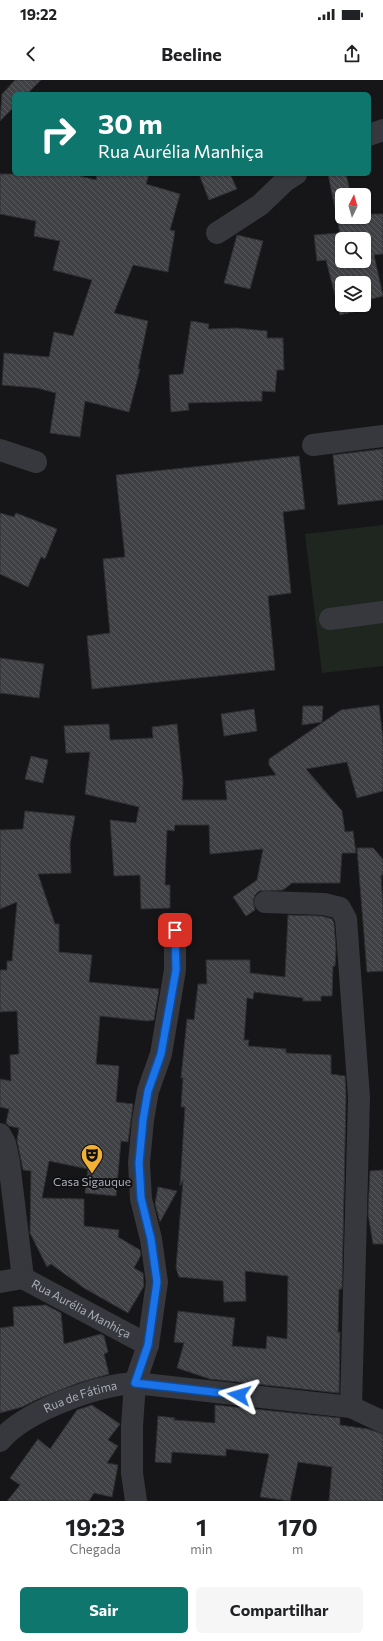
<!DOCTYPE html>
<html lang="pt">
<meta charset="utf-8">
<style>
body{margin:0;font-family:Commissioner,sans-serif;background:#f6f6f6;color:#202124;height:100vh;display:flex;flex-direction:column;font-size:15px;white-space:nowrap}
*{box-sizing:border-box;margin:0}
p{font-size:13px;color:#757577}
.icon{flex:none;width:22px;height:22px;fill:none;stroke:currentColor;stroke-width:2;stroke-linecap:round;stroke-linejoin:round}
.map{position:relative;height:1421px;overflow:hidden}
.drawer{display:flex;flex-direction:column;background:#fff;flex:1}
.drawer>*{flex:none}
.banner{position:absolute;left:12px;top:12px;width:359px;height:84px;border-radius:6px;box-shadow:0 1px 3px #0004;background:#0f766e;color:#fff;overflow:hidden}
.needle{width:26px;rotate:5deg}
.buttons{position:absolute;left:335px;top:108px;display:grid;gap:8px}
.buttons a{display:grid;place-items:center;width:36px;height:36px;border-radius:6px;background:#fff;box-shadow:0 1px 3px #0004;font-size:20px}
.pin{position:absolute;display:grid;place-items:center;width:34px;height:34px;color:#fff;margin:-17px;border-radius:8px;box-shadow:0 2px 6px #0006}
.me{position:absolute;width:44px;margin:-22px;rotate:277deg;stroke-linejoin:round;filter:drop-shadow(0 0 3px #0008)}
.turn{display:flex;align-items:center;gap:14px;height:84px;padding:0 20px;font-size:18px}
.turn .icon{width:52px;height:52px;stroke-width:2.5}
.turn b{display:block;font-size:28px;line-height:34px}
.eta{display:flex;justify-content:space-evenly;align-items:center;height:68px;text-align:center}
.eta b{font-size:24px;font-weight:700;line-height:28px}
.primary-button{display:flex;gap:8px;margin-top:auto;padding:8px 20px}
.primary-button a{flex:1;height:46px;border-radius:6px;background:#0f766e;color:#fff;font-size:16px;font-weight:700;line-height:46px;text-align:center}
.primary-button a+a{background:#f6f6f6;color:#202124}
.status{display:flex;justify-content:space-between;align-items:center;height:28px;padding:0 20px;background:#fff;direction:ltr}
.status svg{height:11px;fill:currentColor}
header{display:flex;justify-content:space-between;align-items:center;height:52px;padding:0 20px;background:#fff;font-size:18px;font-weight:700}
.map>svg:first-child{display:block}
.grass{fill:#1e261f}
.building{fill:url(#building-back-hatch);stroke:#303034;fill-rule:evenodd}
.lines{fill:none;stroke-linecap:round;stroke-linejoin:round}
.minor{stroke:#37383d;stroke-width:22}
.route-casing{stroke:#114b97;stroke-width:10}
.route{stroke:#1a73e8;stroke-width:7}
.labels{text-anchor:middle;stroke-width:4;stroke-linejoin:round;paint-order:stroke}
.poi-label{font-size:12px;fill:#a8adb8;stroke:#111113}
.street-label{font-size:12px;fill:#a8adb8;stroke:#111113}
</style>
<div class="status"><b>19:22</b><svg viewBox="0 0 49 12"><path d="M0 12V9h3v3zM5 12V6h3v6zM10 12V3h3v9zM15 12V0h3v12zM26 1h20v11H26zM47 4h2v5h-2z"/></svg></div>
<header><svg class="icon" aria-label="back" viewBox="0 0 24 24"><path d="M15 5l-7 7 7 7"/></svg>Beeline<svg class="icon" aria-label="share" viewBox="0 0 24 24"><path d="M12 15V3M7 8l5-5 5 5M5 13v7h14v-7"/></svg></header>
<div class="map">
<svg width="383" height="1421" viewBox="0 0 383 1421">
<defs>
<pattern id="building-back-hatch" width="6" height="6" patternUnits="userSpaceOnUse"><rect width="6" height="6" fill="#404145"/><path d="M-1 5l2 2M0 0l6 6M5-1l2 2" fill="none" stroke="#595a5e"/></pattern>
</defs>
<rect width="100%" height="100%" fill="#161618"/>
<path class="grass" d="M383,445V586L322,593L305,454Z"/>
<g class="building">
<path d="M15,0H41L27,14H14V27L0,41L2,14Z"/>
<path d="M0,94H72L96,100L97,94H149L146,104L180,114L170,150L175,151L168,192L133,185L114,233L148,241L138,289H140L129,332L85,321L80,357L50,353L56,313L37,308L2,305L4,273L49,277L54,252L73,256L92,200L53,190L60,161L34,156L36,141L0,134Z"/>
<path d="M199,94H230L237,109L209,120Z"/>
<path d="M328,94H346L351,115H342V137H364V134H383V174L374,175L383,216L364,221V203H342V225H364V222L366,229L340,235L326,180L317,181L314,155L340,153ZM342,159H364V181H342Z"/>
<path d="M237,155L263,161L250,209L224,203Z"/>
<path d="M191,241L209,244L208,249L236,248L267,251V258H283L284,290H277L275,312L262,311V321L188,323L189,330L171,332L169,295L183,294Z"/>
<path d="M383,369V420L338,425L333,375Z"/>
<path d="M299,376L305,429L283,432L291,513L268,516L275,590L92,609L87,556L110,553L103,479L125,477L116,395Z"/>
<path d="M0,433L14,437L16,433L57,449L45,479L41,477L28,507L0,494Z"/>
<path d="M0,578L44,584L39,618L0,613Z"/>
<path d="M379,625L383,659V711L357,718L347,682L306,689L342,731L345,752L353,751L356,773H342L340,803H292L283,810L259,811L255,815L253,821L255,830L246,836L233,817L257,800L263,769L210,774L209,745H175L174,751L167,750L165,805H170V828L141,829L140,795L114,796L110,740L136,743L139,727L85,714L90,672L66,673L64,646L109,644L110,660L153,658L152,647L177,644L183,702L182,720H227L225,701L276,695L269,685V679L341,630Z"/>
<path d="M303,626H323L322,642L302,645Z"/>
<path d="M254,629L257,651L224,656L221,634Z"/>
<path d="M31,676L48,680L43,703L25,699Z"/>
<path d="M25,731L75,736L70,764L71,793L38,794L55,844H59V872L92,875L89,902L159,909L154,940L147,941L100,936L96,984L119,986L116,1022L133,1024L128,1062L121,1061L116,1116L85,1113L88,1089L49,1081L42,1118L84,1119V1146L119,1150L118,1157L140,1170L141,1175L134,1188L143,1193L144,1206L128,1233L84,1208L51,1184L47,1187L30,1153L31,1091L23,1090L17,1060L19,1048L9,1046L6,1043L9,1029L0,1027V999L11,1001L10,975L19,974L17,931L0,932V890H7V881H12L17,822L0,829V750L23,749Z"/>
<path d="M357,768H373L383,779V795H381L383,827V891L367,892Z"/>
<path d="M288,835L322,836L332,839L334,843L336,870L335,886H333L332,916H321V921H303V918L254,912L253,919L247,918L244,960H249L248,966L286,969V973L331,975V994L345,996L346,1017L342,1209H339L338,1252H340L339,1313L210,1299L177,1288L184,1263L174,1262L178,1231L235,1238L232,1266L266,1269L267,1256L287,1259L288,1196L245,1191L246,1221L224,1222L223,1201L179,1197L176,1188L183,1100L180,1106L185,1027H181L183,998H181L187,939L194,940L198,904H207L206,880H250V893L285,897Z"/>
<path d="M383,1090V1164H373L368,1134L370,1091Z"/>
<path d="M158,1107L177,1111L160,1142L155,1124Z"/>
<path d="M46,1225L61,1233L64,1264L101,1254L104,1256L108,1272L104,1274L109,1294L78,1303L38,1319L22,1327L0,1333V1248L14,1246L13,1227Z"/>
<path d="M92,1325L120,1344L108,1360L118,1366L107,1383L118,1385L112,1417L94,1413L89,1421H7L20,1405L10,1398L38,1359L50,1369L77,1330Z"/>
<path d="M215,1325L340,1338V1345L368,1349L383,1354V1421H329L332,1387L298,1382L290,1421L260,1417L269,1374L226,1369V1376L172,1372L171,1383L155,1382L158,1336L175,1338L174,1340L215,1343Z"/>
</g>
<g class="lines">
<g class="minor">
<path d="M369,55L383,50"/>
<path d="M217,153L260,125L285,101L296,94"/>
<path d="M313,365L383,356"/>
<path d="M0,370L36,382"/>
<path d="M330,539L383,532"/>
<path d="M265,822L324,824L340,828L346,839L359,1017L351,1327"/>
<path d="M0,1054L5,1063L9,1082L23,1198"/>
<path id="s1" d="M23,1198L148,1265"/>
<path d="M0,1202L23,1198"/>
<path id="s2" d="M0,1361C24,1331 98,1305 135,1303L351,1327L383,1342"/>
<path d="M136,1421L132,1393V1346L135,1303L148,1265L157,1202L151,1159L141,1119L139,1083L143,1040L148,1011L161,974L175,890V850"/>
</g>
</g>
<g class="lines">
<g class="route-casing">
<path id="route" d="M175,850L176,890L161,974L148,1011L143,1040L139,1083L141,1118L151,1159L157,1202L148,1265L135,1303L239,1315"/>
</g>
<use href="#route" class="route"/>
</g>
<defs>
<g id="theatre-pin" transform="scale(1.15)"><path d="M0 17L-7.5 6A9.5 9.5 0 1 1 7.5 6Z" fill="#f2b134" stroke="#111113"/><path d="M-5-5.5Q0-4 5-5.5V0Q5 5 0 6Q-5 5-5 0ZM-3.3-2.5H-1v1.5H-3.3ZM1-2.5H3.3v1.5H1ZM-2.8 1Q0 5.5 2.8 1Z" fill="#111"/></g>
</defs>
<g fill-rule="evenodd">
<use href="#theatre-pin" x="92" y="1075"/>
</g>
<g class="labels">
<g class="poi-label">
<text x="92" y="1106">Casa Sigauque</text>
</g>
<g class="street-label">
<text dy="4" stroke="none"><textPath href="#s1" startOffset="66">Rua Aurélia Manhiça</textPath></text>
<text dy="4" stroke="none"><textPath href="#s2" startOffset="93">Rua de Fátima</textPath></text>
</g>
</g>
</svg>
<div class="buttons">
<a><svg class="needle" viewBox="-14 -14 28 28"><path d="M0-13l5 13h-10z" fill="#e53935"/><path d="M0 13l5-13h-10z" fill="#757577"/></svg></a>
<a><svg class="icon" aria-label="search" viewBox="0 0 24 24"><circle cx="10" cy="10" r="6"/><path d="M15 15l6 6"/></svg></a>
<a><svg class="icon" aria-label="layers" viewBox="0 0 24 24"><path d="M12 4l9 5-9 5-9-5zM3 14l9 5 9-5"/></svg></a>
</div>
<div class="pin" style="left:175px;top:850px;background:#d93025"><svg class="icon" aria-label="arrive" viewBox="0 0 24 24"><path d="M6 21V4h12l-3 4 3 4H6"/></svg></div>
<svg class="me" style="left:239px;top:1315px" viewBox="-20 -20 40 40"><path d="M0-17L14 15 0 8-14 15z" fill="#1a73e8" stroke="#fff" stroke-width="4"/></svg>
<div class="banner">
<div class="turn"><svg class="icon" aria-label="right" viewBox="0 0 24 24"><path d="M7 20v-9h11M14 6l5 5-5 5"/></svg><div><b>30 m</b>Rua Aurélia Manhiça</div></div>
</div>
</div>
<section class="drawer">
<div class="eta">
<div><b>19:23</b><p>Chegada</p></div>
<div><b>1</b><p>min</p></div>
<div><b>170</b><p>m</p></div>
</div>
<div class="primary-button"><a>Sair</a><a>Compartilhar</a></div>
</section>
